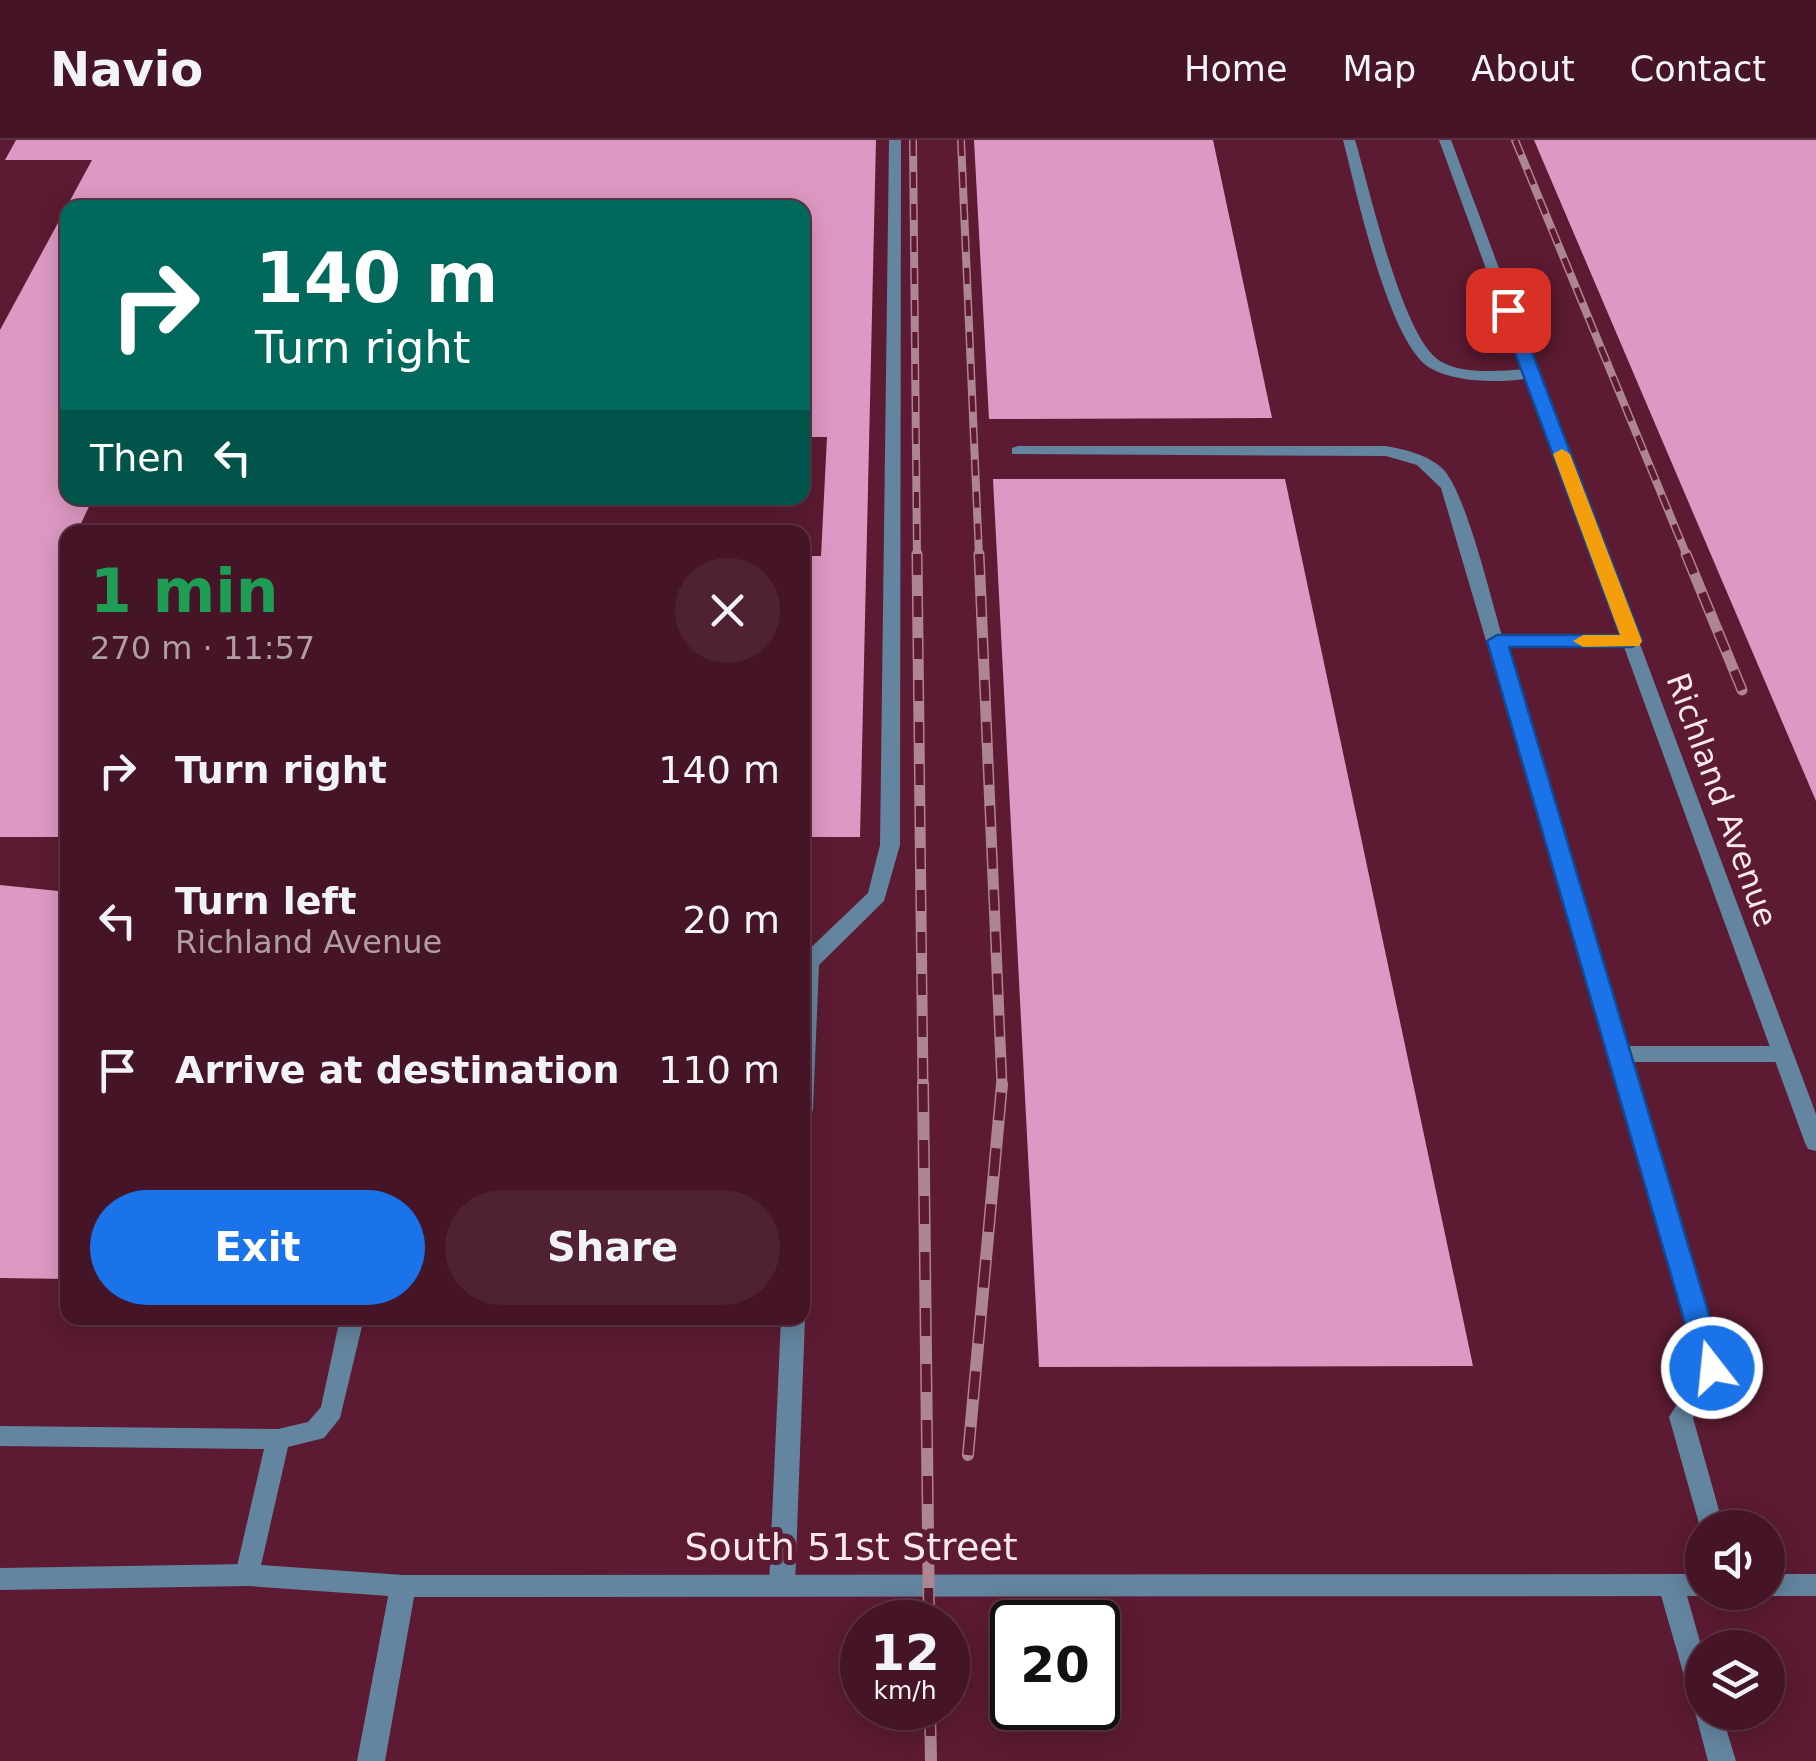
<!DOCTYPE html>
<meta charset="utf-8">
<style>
body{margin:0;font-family:"DejaVu Sans",sans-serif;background:#4f2132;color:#f1f3f6;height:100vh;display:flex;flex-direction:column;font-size:38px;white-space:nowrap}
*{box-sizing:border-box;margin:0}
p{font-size:32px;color:#b09ea7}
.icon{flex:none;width:55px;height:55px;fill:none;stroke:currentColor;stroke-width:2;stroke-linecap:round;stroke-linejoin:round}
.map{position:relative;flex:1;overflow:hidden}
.drawer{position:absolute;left:60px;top:385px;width:750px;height:800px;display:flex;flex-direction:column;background:#451426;border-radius:20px;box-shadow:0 5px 25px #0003,0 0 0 2px #5d3343}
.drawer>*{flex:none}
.banner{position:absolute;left:60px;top:60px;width:750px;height:305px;border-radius:20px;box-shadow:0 5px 25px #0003,0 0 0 2px #5d3343;background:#00695c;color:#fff;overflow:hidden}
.buttons{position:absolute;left:1685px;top:1370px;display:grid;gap:20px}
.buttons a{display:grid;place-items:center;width:100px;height:100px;border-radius:50%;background:#451426;box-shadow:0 5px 25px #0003,0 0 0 2px #5d3343;font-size:50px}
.speed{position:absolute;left:840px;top:1460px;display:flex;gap:20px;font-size:50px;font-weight:700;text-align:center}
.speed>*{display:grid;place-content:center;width:130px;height:130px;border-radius:50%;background:#451426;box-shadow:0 5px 25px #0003,0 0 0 2px #5d3343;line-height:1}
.speed small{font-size:25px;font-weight:400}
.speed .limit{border:5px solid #111;border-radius:15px;background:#fff;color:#111}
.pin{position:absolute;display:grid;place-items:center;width:85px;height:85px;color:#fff;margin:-42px;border-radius:20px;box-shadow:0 5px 15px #0006}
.me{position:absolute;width:110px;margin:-55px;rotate:344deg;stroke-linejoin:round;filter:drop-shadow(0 0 8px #0008)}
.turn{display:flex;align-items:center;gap:35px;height:210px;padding:0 30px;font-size:45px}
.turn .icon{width:130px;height:130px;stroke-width:2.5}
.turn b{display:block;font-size:70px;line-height:85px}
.then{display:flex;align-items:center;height:95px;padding:0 30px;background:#0003;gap:20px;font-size:38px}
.round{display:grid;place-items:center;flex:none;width:105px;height:105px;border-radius:52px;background:#4f2132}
.head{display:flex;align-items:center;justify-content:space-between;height:170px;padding:0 30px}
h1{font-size:60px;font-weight:800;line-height:75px;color:#1e9e55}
.primary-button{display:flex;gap:20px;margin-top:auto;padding:20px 30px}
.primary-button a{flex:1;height:115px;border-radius:60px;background:#1a73e8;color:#fff;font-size:40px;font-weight:800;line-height:115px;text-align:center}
.primary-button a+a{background:#4f2132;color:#f1f3f6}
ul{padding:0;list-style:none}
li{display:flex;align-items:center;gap:30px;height:150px;padding:0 30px}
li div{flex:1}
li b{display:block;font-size:38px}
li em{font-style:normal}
header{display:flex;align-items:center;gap:60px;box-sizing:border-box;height:140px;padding:0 50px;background:#451426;border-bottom:2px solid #5d3343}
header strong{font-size:48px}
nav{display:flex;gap:55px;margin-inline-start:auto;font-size:35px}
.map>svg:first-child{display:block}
.building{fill:#dd99c3}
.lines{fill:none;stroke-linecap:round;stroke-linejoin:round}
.service{fill:#64859f;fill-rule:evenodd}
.minor{fill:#64859f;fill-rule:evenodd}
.rail-far2-casing{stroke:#ae8592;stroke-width:8}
.rail-far1-casing{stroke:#ae8592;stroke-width:11}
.rail-casing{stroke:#ae8592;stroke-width:12}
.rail-far2{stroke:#5c1b32;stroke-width:5;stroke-dasharray:16;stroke-linecap:butt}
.rail-far1{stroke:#5c1b32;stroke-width:8;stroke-dasharray:21;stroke-linecap:butt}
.rail{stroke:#5c1b32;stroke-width:9;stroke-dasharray:28;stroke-linecap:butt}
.route{fill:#1a73e8;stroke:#114b97;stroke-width:2.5}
.slow{fill:#f59e0b}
.labels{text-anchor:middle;stroke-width:10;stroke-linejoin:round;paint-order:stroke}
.street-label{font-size:32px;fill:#fae9ec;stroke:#5c1b32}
.near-street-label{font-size:38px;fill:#fae9ec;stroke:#5c1b32}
</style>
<header>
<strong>Navio</strong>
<nav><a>Home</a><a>Map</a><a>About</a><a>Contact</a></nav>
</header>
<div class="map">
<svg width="1816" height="1621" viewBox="0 0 1816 1621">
<rect width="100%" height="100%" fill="#5c1b32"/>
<g class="building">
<path d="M16,0H876L860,697H802V416H821L827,297H802V68H68V358H93L77,392H68V697H0V190L92,20H5Z"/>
<path d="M974,0H1213L1272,278L989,279Z"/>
<path d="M1534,0H1816V661Z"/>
<path d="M993,339H1285L1473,1226L1039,1227Z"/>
<path d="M0,745L68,752V1139L0,1138Z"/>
</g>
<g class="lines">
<g class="service">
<path d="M889,0H901L900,705L884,761L819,825L813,970L810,976L802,978V816L868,753L880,705Z"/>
<path d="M1343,0H1355C1369,46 1402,198 1440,221C1465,236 1503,230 1531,229L1539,234L1536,237C1506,243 1458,244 1430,228C1388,203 1356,49 1343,0Z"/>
<path d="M1018,306H1386C1406,310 1427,314 1443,329C1466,353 1491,459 1502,496H1632L1641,501L1632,506H1505L1626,906H1783L1790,909L1793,914L1790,919L1783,922H1631L1724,1228L1693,1278L1724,1388H1702V1394L1669,1277L1700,1227L1441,348L1417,325L1386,316L1012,314V308Z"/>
<path d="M802,1174L805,1178L795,1445L791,1453L782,1456L773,1453L769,1445L781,1178H802Z"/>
<path d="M340,1178H364L340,1278L324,1298L288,1307L257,1443L248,1446L239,1443L235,1435L264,1309L0,1306V1286L278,1289L308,1282L321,1267Z"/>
<path d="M1671,1434L1680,1437L1684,1445L1702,1509V1572H1721L1736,1621H1708L1695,1572L1698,1564L1693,1562L1689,1553L1658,1445L1662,1437Z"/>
<path d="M403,1435L412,1438L416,1446L385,1621H357L390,1446L394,1438Z"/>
</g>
<g class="minor">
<path d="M1439,0H1451L1816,974V1011L1808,1009L1805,1003Z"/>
<path d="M248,1424L403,1435L1702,1434V1452H1711L1702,1456L403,1457L248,1446L0,1450V1428Z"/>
<path d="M1768,1434H1816V1456H1768L1759,1453L1768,1452Z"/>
</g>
<g class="rail-far2-casing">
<g id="rail-far2">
<path d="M913,0L917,416"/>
<path d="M961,0L979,416"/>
<path d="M1515,0L1687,416"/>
</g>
</g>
<g class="rail-far1-casing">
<g id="rail-far1">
<path d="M917,414L923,946"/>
<path d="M979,414L1002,946"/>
<path d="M1686,414L1742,550"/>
</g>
</g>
<g class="rail-casing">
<g id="rail">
<path d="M923,944L929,1482"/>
<path d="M968,1315L1002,944"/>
<path d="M930,1568L931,1621"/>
</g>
</g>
<use href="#rail-far2" class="rail-far2"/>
<use href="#rail-far1" class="rail-far1"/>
<use href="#rail" class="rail"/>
</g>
<path class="route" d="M1508,165L1516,170L1642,501L1632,507H1509L1725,1228L1721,1236L1712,1239L1702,1236L1698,1228L1487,501L1497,495H1620L1499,170Z"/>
<path class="slow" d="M1562,309L1570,314L1642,501L1639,506L1583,507L1573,501L1583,495H1620L1553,314Z"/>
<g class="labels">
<g class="street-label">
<text transform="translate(1722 660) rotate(70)" y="11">Richland Avenue</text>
</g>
<g class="near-street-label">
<text x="851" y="1420">South 51st Street</text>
</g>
</g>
</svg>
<div class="buttons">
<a><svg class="icon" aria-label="sound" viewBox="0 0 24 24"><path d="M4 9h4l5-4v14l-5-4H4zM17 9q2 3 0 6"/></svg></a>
<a><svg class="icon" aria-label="layers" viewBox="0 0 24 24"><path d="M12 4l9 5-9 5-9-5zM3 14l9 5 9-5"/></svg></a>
</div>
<div class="speed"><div>12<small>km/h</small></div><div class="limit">20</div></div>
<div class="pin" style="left:1508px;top:170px;background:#d93025"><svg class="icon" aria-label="arrive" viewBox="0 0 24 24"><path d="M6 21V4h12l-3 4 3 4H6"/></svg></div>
<svg class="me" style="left:1712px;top:1228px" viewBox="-20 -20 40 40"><circle r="17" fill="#1a73e8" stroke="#fff" stroke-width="3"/><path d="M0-11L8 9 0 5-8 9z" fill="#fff"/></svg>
<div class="banner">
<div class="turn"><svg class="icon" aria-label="right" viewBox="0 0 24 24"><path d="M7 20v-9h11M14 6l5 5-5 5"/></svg><div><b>140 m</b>Turn right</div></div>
<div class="then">Then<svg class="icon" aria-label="left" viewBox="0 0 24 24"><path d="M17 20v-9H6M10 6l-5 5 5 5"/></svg></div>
</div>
<section class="drawer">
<div class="head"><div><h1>1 min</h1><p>270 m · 11:57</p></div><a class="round"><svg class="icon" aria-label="close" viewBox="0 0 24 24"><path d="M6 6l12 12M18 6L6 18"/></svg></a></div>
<ul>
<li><svg class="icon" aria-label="right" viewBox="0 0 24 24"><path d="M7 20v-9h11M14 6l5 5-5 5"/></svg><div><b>Turn right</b></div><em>140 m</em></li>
<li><svg class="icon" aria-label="left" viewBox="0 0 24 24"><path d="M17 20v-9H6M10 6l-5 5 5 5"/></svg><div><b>Turn left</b><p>Richland Avenue</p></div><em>20 m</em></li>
<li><svg class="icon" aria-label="arrive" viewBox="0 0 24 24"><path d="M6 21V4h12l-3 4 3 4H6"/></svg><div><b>Arrive at destination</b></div><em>110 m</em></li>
</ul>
<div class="primary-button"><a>Exit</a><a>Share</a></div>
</section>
</div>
